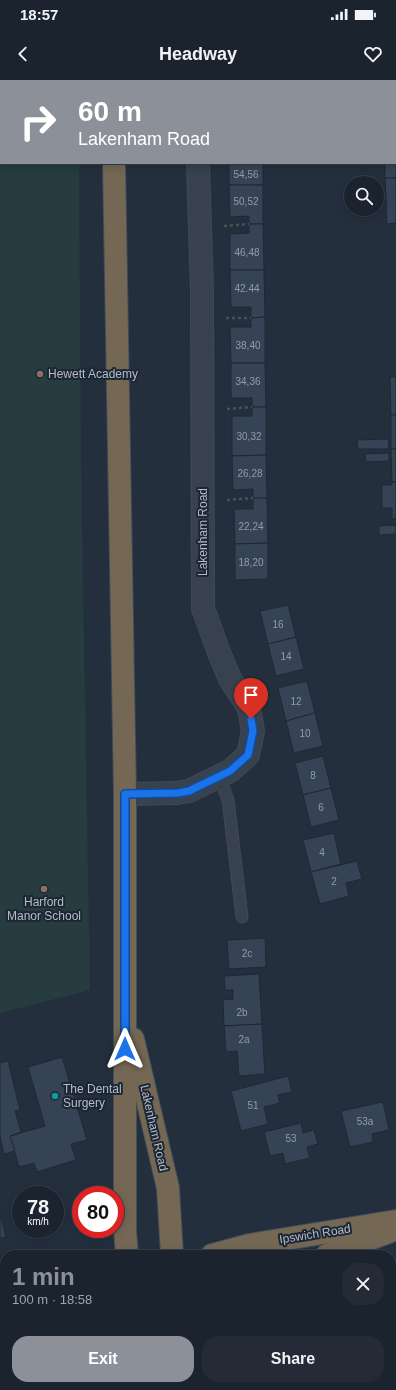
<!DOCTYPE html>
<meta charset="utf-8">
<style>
body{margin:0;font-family:Arial,sans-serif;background:#242b36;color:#f1f3f6;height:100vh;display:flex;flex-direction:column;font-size:15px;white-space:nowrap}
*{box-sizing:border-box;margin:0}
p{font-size:13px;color:#a0a4aa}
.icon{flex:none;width:22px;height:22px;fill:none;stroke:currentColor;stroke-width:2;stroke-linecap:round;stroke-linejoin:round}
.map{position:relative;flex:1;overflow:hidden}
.drawer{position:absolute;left:0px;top:1170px;width:396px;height:140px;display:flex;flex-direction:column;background:#1b232e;border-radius:16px 16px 0 0;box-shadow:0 2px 10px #0003,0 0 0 1px #39404a}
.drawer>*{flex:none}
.top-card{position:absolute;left:0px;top:0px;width:396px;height:84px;box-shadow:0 2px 10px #0003,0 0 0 1px #39404a;background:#8c9099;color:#fff;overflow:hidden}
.tools{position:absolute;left:344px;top:96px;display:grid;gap:8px}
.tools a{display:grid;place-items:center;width:40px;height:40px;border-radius:50%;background:#1b232e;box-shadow:0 2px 10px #0003,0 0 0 1px #39404a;font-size:20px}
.speed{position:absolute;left:12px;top:1106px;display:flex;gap:8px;font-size:20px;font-weight:700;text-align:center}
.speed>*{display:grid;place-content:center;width:52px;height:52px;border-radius:50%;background:#1b232e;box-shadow:0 2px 10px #0003,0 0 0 1px #39404a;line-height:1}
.speed small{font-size:10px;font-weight:400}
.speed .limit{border:6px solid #d22;background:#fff;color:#111}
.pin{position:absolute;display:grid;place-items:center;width:34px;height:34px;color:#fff;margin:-41px -17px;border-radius:50% 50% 50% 0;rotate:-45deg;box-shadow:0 0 4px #0007}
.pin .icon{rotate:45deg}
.me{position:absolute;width:44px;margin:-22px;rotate:0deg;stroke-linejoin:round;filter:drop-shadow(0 0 3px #0008)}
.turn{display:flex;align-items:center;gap:14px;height:84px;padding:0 12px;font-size:18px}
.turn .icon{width:52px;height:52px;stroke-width:2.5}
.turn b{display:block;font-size:28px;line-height:34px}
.round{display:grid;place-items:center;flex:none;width:42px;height:42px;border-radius:16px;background:#242b36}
.summary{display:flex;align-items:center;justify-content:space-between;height:68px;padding:0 12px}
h1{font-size:24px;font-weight:700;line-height:30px;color:#8c9099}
.action{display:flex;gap:8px;margin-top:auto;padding:8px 12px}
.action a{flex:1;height:46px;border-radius:16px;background:#8c9099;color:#fff;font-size:16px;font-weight:700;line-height:46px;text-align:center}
.action a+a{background:#242b36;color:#f1f3f6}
.status{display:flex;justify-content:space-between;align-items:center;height:28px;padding:0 20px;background:#1b232e;direction:ltr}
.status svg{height:11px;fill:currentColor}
header{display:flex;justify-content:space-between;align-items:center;height:52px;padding:0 12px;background:#1b232e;font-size:18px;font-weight:700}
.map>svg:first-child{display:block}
.green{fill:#263c3f}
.building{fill:#364354;stroke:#1f2835}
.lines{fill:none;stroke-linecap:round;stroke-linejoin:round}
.lane-casing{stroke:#414a57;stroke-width:13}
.street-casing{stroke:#414a57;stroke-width:24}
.primary-casing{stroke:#414a57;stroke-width:24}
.highway-casing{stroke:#434c59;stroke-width:24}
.path{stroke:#3f5557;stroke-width:2.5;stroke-dasharray:3 3;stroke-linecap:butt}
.lane{stroke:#38414e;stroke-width:11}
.street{stroke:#38414e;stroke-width:22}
.primary{stroke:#56606e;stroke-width:22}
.highway{stroke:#746855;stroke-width:22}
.route-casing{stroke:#114b97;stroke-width:10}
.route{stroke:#1a73e8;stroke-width:7}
.education-dot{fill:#8d6e63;stroke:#1d2633;stroke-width:1.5}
.culture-dot{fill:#0f9aa8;stroke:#1d2633;stroke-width:1.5}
.labels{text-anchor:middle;stroke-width:4;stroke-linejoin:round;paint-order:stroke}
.number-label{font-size:10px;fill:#929caa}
.poi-label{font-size:12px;fill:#b4bcc9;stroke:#1d2633;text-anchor:start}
.street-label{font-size:12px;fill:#b4bcc9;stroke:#1d2633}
</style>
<div class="status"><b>18:57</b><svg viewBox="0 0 49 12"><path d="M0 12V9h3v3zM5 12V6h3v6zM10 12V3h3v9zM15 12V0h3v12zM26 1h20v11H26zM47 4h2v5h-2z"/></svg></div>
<header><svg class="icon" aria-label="back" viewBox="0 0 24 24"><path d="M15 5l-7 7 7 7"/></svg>Headway<svg class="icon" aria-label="heart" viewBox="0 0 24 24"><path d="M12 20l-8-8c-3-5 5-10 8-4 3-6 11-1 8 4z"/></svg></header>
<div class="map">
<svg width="396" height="1310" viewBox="0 0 396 1310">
<rect width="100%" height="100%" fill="#242f3e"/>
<path class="green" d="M0,0H78V1H1V83H79L81,389L90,910L0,933Z"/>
<g class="building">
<rect x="227" y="0" width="34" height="1"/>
<path d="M382,0H396V22L395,23V1H382Z"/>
<path d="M396,22V60H395V23Z"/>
<path d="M395,60H396V98H385V83H395Z"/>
<rect x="229" y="83" width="34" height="22"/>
<path d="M385,98H396V143L387,144Z"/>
<path d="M229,105H263V144H249V136L230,137Z"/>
<path d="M249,144H263L264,190H230V154L249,153Z"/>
<path d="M230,190H264L265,237L251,238V227H231Z"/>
<path d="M265,237V283H231L230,247H251V238Z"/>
<path d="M231,283H265L266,327H252V318H231Z"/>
<path d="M390,297H396V335H391Z"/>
<path d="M252,327H266V375L232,376V336H252Z"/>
<rect x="391" y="335" width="5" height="34"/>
<path d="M388,359L389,369H358L357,360Z"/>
<path d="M391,369H396V402H392Z"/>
<path d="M389,373V381L366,382L365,374Z"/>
<path d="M266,375L267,418H253V409L233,410L232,376Z"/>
<path d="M392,402H396V439H392V428H382V405H392Z"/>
<path d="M253,418H267L268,463L235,464L234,429H253Z"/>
<path d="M396,445V454L379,455V446Z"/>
<path d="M268,463V499L235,500V464Z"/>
<path d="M288,525L296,557L268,564L260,531Z"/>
<path d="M296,557L304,589L276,596L268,564Z"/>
<path d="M307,601L315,633L286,641L278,608Z"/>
<path d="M315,633L323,666L294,673L286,641Z"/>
<path d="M323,676L331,708L303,715L295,683Z"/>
<path d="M331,708L339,740L311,747L303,715Z"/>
<path d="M334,753L341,784L311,792L303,760Z"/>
<path d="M357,781L362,799L346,803L349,816L320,824L311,792Z"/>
<path d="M265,858L266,887L229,889L227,860Z"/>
<path d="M259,894L262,944L224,946L223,920L233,919V910H225L224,896Z"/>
<path d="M262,944L265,994L239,996L237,971L226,972L224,946Z"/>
<path d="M62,977L87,1060L71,1064L76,1080L37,1092L34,1083L19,1087L10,1056L45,1046L28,987Z"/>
<path d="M8,981L20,1030L15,1031L21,1052L10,1056L15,1071L4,1074L0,1056V983Z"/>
<path d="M288,996L292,1012L278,1015L280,1023L264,1027L268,1044L241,1051L231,1011Z"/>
<path d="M383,1022L389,1050L372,1054L373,1062L350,1067L341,1031Z"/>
<path d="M301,1043L303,1053L314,1050L318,1064L307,1067L310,1078L285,1084L283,1073L270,1076L264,1052Z"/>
<path d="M0,1133L6,1157L0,1158Z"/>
<path d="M396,1263V1300H394L391,1288V1265Z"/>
<path d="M314,1306L315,1310H296Z"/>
</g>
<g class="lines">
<g class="lane-casing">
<path id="lane" d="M219,696L228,720L242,837"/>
</g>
<g class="street-casing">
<g id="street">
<path d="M196,0V1"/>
<path d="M125,714L177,713L189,711L230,691L248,675L253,651L249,628L230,599L218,570L203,528L202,212L198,83"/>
</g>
</g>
<g class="primary-casing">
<g id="primary">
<path d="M0,1245L5,1243"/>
<path d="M0,1268H5"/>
</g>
</g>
<g class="highway-casing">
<g id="highway">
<path d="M113,0V1"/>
<path d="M114,83L125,714V1151L127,1175"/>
<path d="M133,959L168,1108L172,1175"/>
<path d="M212,1175L249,1165L396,1141"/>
<path d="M327,1175L389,1152"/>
<path d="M131,1310V1305"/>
<path d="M174,1310L175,1305"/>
</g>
</g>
<g class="path">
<path d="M224,146L249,144"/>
<path d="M226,238H251"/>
<path d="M227,329L252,327"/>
<path d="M227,420L253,418"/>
<path d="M391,1204L396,1203"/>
<path d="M391,1249L396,1247"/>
<path d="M329,1305L331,1310"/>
<path d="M266,1310L283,1305"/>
<path d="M369,1310L382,1307L394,1310"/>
</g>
<use href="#lane" class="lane"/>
<use href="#street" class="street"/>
<use href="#primary" class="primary"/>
<use href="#highway" class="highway"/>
</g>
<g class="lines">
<g class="route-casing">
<path id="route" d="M125,969V714L178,713L189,711L230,691L248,675L253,651L251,639"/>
</g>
<use href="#route" class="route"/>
</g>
<g class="education-dot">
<circle cx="40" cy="294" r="4"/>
<circle cx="44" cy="809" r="4"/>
</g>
<circle class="culture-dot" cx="55" cy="1016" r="4"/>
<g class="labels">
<g class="number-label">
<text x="246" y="98">54,56</text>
<text x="246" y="125">50,52</text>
<text x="247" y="176">46,48</text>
<text x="247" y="212">42.44</text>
<text x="248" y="269">38,40</text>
<text x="248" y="305">34,36</text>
<text x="249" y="360">30,32</text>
<text x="250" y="397">26,28</text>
<text x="251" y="450">22,24</text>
<text x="251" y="486">18,20</text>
<text x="278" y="548">16</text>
<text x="286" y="580">14</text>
<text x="296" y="625">12</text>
<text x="305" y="657">10</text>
<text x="313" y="699">8</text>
<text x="321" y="731">6</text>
<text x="322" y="776">4</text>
<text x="334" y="805">2</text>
<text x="247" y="877">2c</text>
<text x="242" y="936">2b</text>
<text x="244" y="963">2a</text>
<text x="253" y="1029">51</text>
<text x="365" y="1045">53a</text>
<text x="291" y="1062">53</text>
</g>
<g class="poi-label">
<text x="48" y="298">Hewett Academy</text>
<text x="44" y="826" text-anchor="middle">Harford<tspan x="44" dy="14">Manor School</tspan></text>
<text x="63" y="1013">The Dental<tspan x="63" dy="14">Surgery</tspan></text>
</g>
<g class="street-label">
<text transform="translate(203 452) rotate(-90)" y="4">Lakenham Road</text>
<text transform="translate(154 1048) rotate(77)" y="4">Lakenham Road</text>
<text transform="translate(315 1154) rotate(-9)" y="4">Ipswich Road</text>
</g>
</g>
</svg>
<div class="tools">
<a><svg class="icon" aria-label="search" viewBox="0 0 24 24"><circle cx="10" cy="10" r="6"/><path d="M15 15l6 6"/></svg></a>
</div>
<div class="speed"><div>78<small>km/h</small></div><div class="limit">80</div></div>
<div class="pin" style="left:251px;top:639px;background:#d93025"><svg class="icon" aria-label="arrive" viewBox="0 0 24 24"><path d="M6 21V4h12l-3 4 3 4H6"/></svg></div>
<svg class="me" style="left:125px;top:969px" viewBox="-20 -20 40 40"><path d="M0-17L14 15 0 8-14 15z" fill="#1a73e8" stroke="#fff" stroke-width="4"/></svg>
<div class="top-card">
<div class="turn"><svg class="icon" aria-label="right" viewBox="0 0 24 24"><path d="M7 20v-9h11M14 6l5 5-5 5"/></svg><div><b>60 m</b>Lakenham Road</div></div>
</div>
<section class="drawer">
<div class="summary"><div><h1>1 min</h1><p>100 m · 18:58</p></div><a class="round"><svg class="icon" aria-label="close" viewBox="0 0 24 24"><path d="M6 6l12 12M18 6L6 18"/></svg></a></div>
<div class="action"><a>Exit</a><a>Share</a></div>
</section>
</div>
